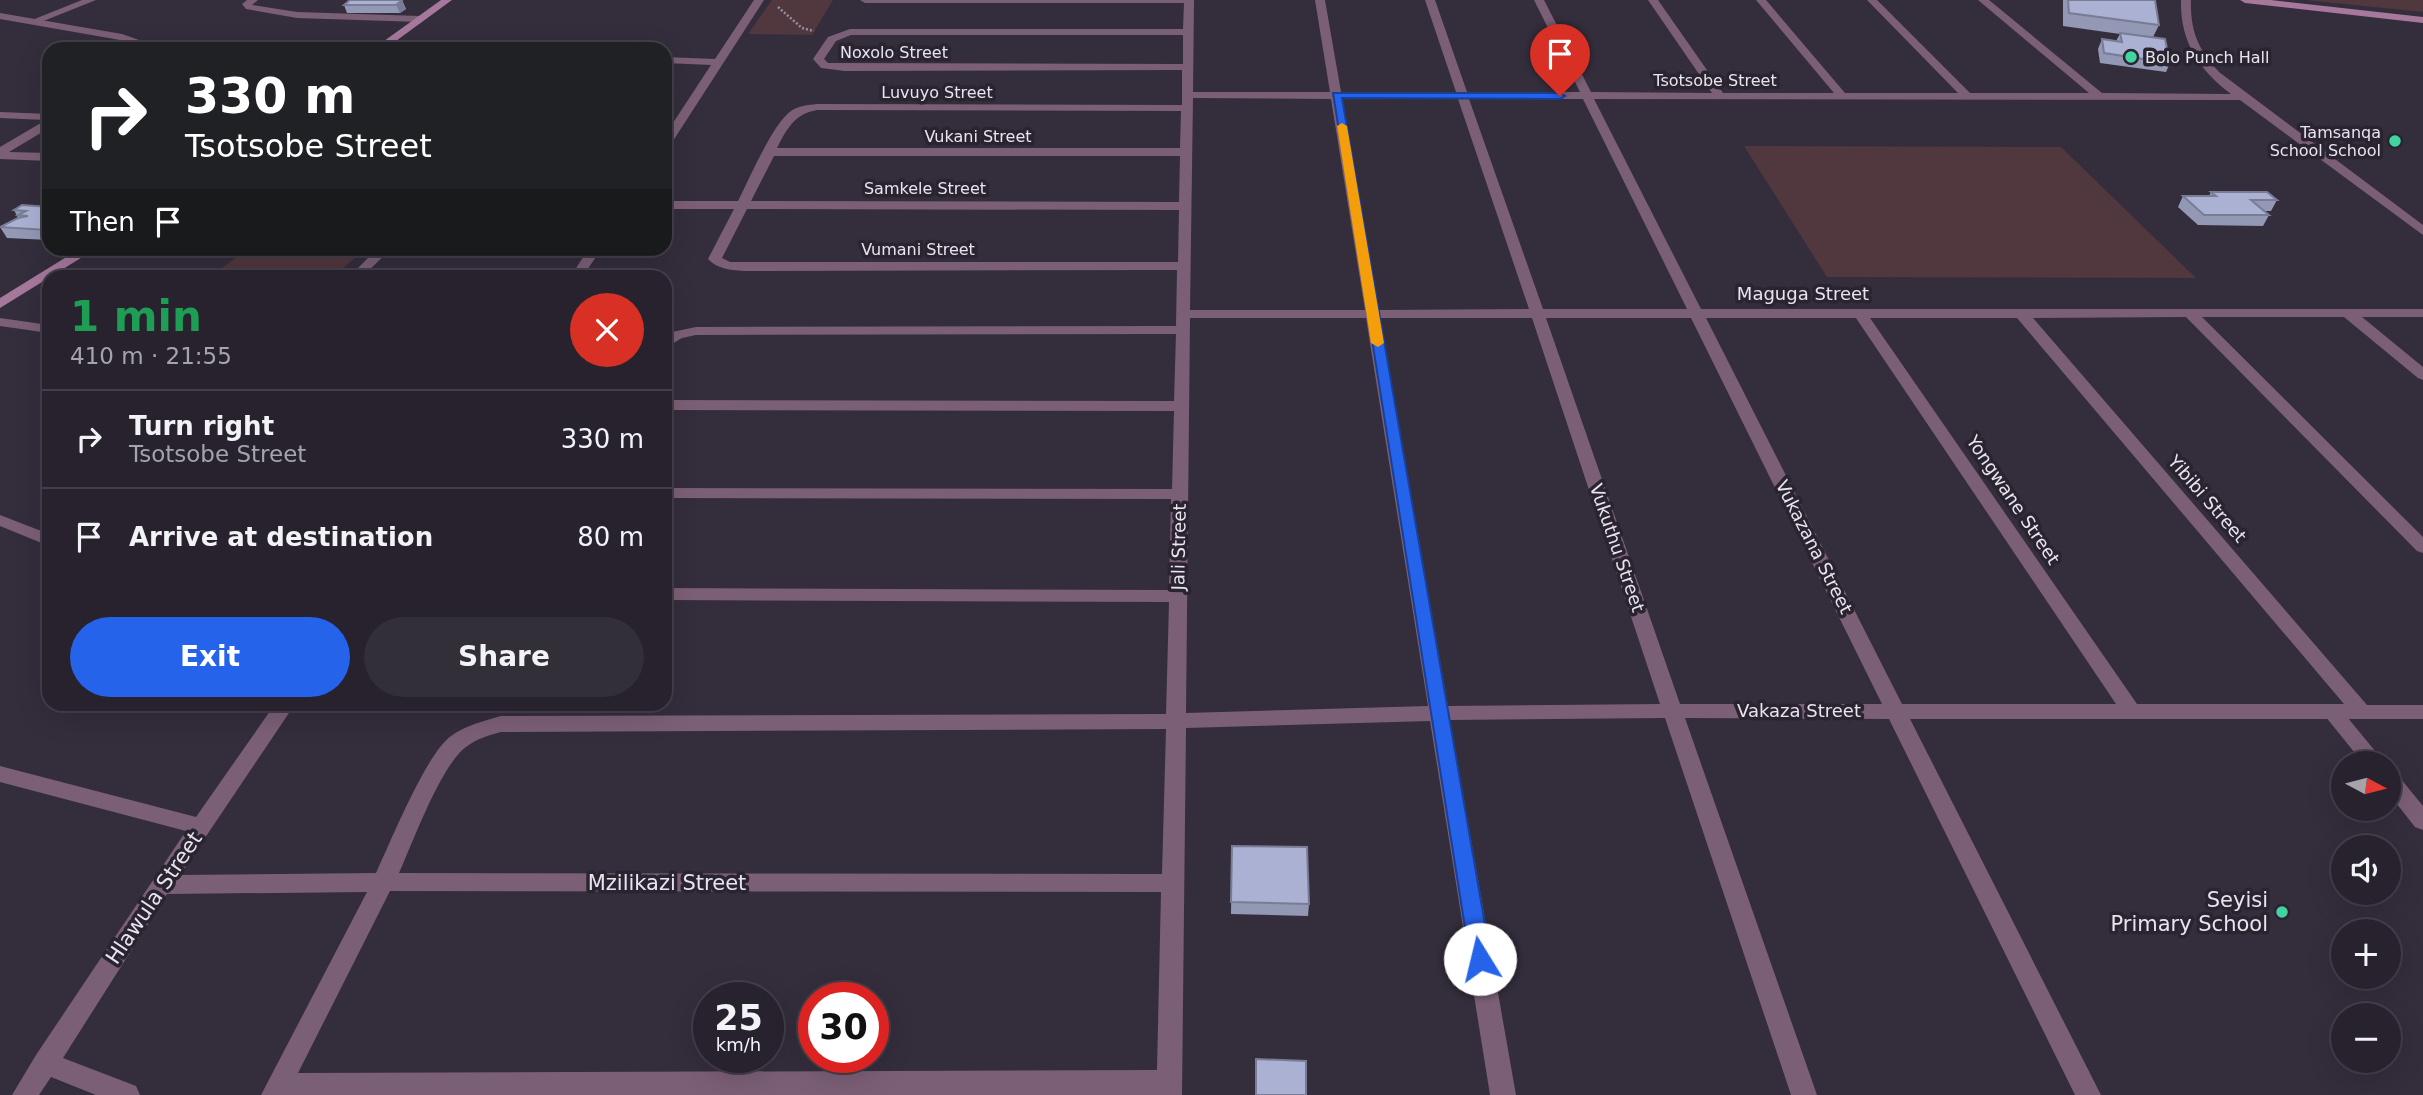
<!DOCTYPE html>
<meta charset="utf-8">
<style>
body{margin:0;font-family:"DejaVu Sans",sans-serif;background:#332f39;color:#f1f3f6;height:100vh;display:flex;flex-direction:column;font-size:26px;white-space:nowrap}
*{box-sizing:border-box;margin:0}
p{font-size:23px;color:#a4a4aa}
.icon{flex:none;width:38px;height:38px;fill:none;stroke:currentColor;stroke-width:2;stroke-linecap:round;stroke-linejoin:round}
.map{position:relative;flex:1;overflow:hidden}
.side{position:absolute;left:42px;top:270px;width:630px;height:441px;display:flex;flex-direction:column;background:#27222d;border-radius:21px;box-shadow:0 7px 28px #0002,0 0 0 2px #433f49}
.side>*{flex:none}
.top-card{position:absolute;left:42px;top:42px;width:630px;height:214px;border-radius:21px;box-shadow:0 7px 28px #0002,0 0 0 2px #433f49;background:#202124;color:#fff;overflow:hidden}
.needle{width:46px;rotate:97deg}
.controls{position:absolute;left:2331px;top:751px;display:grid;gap:14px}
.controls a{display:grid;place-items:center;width:70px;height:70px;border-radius:50%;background:#27222d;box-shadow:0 7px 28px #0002,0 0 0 2px #433f49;font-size:35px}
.speed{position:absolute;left:693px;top:982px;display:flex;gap:14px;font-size:35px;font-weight:700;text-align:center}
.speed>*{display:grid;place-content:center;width:91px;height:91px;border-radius:50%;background:#27222d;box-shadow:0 7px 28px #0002,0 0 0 2px #433f49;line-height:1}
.speed small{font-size:18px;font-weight:400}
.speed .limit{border:10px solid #d22;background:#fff;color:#111}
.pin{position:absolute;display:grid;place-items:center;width:60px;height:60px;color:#fff;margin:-72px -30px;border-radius:50% 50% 50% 0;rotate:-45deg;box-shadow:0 0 7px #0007}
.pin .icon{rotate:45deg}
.me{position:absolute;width:77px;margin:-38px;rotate:351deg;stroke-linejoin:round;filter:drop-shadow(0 0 5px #0008)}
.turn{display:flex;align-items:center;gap:24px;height:147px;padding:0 28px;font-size:32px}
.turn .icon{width:91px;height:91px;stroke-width:2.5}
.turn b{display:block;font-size:49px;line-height:60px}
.then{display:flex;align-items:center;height:66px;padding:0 28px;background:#0003;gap:14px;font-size:26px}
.round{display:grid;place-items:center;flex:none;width:74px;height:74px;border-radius:37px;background:#332f39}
.head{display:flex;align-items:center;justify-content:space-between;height:119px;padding:0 28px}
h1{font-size:42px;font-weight:600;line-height:52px;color:#1e9e55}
.primary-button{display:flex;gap:14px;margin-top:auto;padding:14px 28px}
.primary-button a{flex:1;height:80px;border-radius:42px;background:#2563eb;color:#fff;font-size:28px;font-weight:600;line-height:80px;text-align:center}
.primary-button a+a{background:#332f39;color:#f1f3f6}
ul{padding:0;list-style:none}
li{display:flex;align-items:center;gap:21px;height:98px;padding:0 28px;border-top:2px solid #433f49}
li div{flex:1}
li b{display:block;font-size:26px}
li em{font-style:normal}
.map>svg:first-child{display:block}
.green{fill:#51373e}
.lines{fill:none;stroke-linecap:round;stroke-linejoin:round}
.path{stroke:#95909c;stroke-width:2.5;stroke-dasharray:2 2;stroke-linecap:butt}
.lane{fill:#7b5f76;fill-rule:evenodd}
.street{fill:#7b5f76;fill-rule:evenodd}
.secondary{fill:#a5789c;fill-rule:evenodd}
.wall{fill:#9398b5}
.shaded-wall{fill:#787c94}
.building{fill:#abb1d3;stroke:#787c94;stroke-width:2}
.route{fill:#2563eb;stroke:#184099;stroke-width:2}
.slow{fill:#f59e0b}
.poi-dot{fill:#41d4a1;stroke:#2a2431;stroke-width:2.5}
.labels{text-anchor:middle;stroke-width:7;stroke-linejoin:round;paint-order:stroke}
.far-street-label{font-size:16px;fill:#e8e4ed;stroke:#2a2431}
.far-poi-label{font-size:16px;fill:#e8e4ed;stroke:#2a2431;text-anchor:start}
.street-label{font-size:18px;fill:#e8e4ed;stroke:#2a2431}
.near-street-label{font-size:21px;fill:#e8e4ed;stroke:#2a2431}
.near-poi-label{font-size:21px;fill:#e8e4ed;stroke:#2a2431;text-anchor:end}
</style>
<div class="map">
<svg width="2423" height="1095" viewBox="0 0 2423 1095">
<rect width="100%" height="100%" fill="#342d3c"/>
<g class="green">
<path d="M772,0H833L812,35L748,34Z"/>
<path d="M2305,0H2423V12Z"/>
<path d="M1744,146L2061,147L2196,278L1827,277Z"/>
<path d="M249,248H365V249L334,276H211Z"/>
</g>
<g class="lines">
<path class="path" d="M778,7L802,28L814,31"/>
<g class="lane">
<path d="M82,0H96L36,24L27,22Z"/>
<path d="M247,0H258L252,5L297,12L420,16L425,19L420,22L297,18L246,9L242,4Z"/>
<path d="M2331,704L2338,706L2385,763H2363L2321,711L2324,706Z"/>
<path d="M2389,771L2396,773L2423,806V830L2415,827L2389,794Z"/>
</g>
<g class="street">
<path d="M754,0H764L671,144L665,148V135L711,65L665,63V57L715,59Z"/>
<path d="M860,0H1194L1193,92H1330L1315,0H1325L1341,92H1456L1425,0H1435L1467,92H1580L1534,0H1544L1591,92L1712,93L1648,0H1658L1723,93H1834L1756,0H1766L1845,93H1958L1867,0H1877L1970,93H2089L1978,0H1989L2102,93L2231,94C2198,69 2180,41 2181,0H2191C2190,30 2198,50 2219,72L2423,225V235L2240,100L1594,99L1701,309H2423V317H2362L2423,367V380L2418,378L2344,317H2202L2423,537V553L2417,551L2186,317L2033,318L2367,705H2423V719H1910L2101,1095H2075L1889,719L1685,718L1817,1095H1791L1665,718L1450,720L1516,1095H1490L1430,721L1186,728L1182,1095H261L367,892L167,894L63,1058L136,1086L140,1095H96L51,1077L39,1095H12L36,1055L186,831L0,782V766L196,817L275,704H295L180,875L376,873C391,841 426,754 451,736C466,725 484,721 501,716L1166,714L1169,602L665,600V588L1169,590L1171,499L665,498V488L1172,489L1174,411L665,410V400L1174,401L1176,334L696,335L682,338L665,348V337L672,332L696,327L1176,326L1177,270L746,271C731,270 719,270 708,259L734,209H665V201H738C749,180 773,123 791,111C798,106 808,105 817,104L1182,105V70L845,71L821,68L813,59L828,37L850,29H1183L1184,3H865ZM851,35H1183V64L828,63L824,59L836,41ZM1193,98L1331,99L1365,310H1190ZM1342,99H1458L1529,309L1379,310ZM1469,99H1583L1687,309H1543ZM817,110L1181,111L1180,148H777C787,129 794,114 817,110ZM774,156H1180L1179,202L751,201ZM747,209L1179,210L1178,262H730L722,258ZM1190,318H1366L1428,706L1186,713ZM1380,318H1532L1660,704L1448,706ZM1546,318H1691L1882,704H1680ZM1706,318H1856L2116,704H1902ZM1870,318H2017L2344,704H2137ZM1166,729L1162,874L399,873C413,842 441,765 466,747C476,739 489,735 501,732ZM390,891L1161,892L1157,1070L298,1073Z"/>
<path d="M0,13L122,34L142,41L147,49H137L134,45L120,40L0,19Z"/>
<path d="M0,112L49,114V128L9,152L49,153V161L0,159V147L46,120L0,118Z"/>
<path d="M378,248H392L363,276H350Z"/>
<path d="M589,248H602L583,276H571Z"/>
<path d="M0,318L49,325V333L0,326Z"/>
<path d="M0,515L49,534V546L0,526Z"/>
</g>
<g class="secondary">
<path d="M441,0H452L385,49H373Z"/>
<path d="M2240,0H2271L2423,17V23L2245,3Z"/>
<path d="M81,248H97L0,308V298Z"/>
</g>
</g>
<g class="wall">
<path d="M402,0L406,9L400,13H347L344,5Z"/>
<path d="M2063,0H2155L2159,25L2153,37L2170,63L2166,72L2100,63L2098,49L2102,39L2116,41L2120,34L2063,26Z"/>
<path d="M2211,192L2277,200L2271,211H2264L2269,215L2263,226L2198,225L2178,207L2183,196H2209Z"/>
<path d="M49,207V240L7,238L0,227L18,218L14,210Z"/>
<path d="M1232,846L1309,904L1308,916L1231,914Z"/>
</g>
<path class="shaded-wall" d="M402,0L406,9L400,13L396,5Z"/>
<g class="building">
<path d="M350,0H402L396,5H344Z"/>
<path d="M2068,0H2155L2159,25L2069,13Z"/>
<path d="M2120,33L2165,39L2170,63L2104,53L2102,39L2122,42Z"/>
<path d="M2211,192H2267L2277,200H2251L2269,215H2204L2183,196H2216Z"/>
<path d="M22,205L49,207V228L47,230L0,227L18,218L28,216L18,215L26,211L14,210Z"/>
<path d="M1232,846L1307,847L1309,904L1231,902Z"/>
<path d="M1256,1059L1306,1061V1095H1256Z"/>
</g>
<path class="route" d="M1333,93H1560L1565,96L1560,99L1342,98L1491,959L1488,965L1480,968L1473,965L1470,959Z"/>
<path class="slow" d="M1342,123L1347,126L1384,343L1378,347L1371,343L1337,126Z"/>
<g class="poi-dot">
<circle cx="2131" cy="57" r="7"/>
<circle cx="2395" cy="141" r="7"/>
<circle cx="2282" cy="912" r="7"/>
</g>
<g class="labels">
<g class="far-street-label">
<text x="894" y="58">Noxolo Street</text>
<text x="1715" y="86">Tsotsobe Street</text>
<text x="937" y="98">Luvuyo Street</text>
<text x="978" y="142">Vukani Street</text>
<text x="925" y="194">Samkele Street</text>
<text x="918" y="255">Vumani Street</text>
</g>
<g class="far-poi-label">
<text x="2145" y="63">Bolo Punch Hall</text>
<text x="2381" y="138" text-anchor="end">Tamsanqa<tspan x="2381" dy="18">School School</tspan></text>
</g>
<g class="street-label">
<text x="1803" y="300">Maguga Street</text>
<text transform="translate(2207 499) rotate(49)" y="6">Yibibi Street</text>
<text transform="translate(2013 500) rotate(56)" y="6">Yongwane Street</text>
<text transform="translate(1179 547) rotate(-89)" y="6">Jali Street</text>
<text transform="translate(1814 547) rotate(63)" y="6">Vukazana Street</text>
<text transform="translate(1617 548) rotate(71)" y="6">Vukuthu Street</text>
<text x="1799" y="717">Vakaza Street</text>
</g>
<g class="near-street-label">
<text x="667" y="890">Mzilikazi Street</text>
<text transform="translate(154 898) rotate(-56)" y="7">Hlawula Street</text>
</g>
<g class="near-poi-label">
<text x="2268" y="907">Seyisi<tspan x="2268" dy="24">Primary School</tspan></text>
</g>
</g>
</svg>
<div class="controls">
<a><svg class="needle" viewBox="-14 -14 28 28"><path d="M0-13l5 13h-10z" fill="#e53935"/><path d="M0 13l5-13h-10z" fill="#a4a4aa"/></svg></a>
<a><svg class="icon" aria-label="sound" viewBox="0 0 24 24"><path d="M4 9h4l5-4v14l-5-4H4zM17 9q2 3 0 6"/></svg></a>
<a>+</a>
<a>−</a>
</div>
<div class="speed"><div>25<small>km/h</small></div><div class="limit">30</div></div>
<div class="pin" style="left:1560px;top:96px;background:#d93025"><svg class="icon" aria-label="arrive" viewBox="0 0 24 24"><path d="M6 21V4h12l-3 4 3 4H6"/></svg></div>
<svg class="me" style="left:1480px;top:959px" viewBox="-20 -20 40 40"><circle r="19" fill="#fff"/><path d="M0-13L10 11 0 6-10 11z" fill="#2563eb"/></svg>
<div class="top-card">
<div class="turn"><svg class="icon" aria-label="right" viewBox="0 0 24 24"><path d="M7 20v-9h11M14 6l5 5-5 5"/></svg><div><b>330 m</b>Tsotsobe Street</div></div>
<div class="then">Then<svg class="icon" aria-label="arrive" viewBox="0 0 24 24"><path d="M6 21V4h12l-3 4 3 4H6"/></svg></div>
</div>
<section class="side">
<div class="head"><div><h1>1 min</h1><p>410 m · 21:55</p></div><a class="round" style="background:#d93025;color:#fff"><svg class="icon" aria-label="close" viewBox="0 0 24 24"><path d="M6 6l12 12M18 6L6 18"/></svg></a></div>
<ul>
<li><svg class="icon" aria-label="right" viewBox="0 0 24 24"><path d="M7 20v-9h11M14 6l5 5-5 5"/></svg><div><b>Turn right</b><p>Tsotsobe Street</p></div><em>330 m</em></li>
<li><svg class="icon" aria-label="arrive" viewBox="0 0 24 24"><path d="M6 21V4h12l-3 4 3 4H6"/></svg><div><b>Arrive at destination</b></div><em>80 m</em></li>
</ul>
<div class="primary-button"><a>Exit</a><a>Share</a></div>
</section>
</div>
